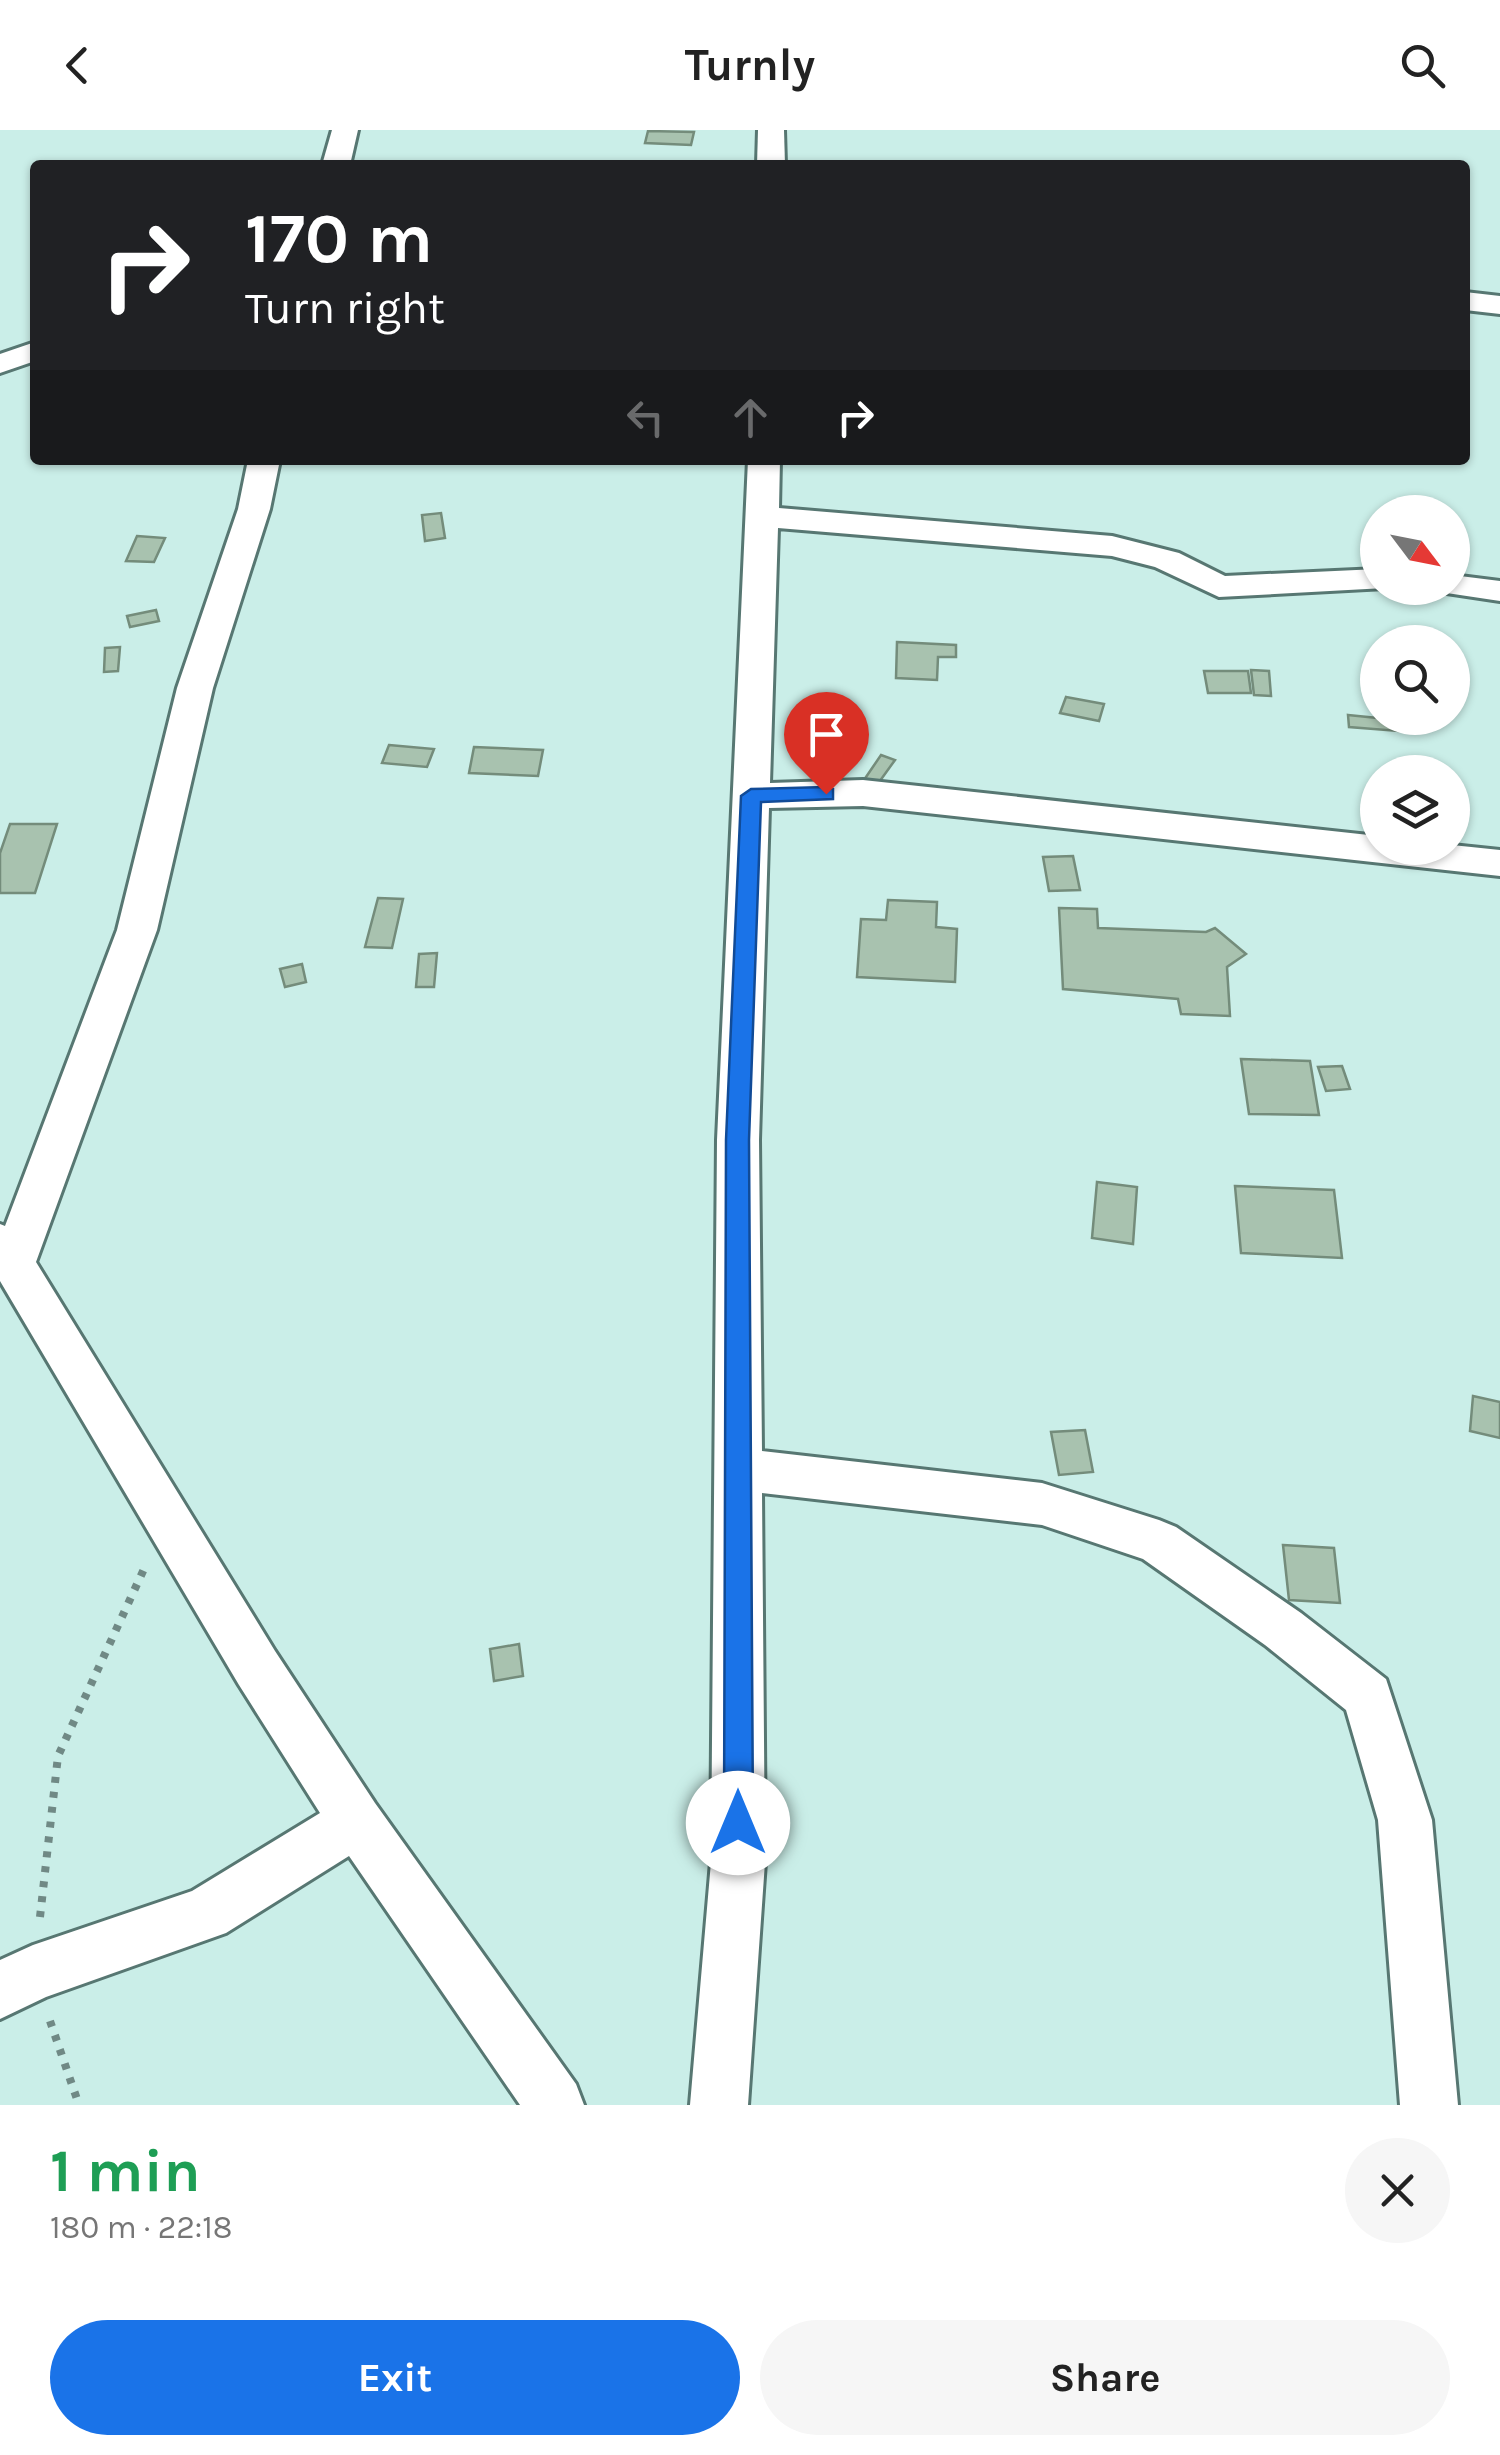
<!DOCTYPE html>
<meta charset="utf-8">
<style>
body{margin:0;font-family:Karla,sans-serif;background:#f6f6f6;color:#222;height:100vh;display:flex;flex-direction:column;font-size:38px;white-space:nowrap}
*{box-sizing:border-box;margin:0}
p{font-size:32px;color:#767676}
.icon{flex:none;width:55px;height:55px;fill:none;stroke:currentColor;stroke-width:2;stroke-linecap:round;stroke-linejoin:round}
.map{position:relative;height:1975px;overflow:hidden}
.sheet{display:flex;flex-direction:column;background:#fff;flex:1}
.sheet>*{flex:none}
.top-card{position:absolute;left:30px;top:30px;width:1440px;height:305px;border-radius:10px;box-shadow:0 2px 8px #0004;background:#202124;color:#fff;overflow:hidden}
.needle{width:65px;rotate:122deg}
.fabs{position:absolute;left:1360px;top:365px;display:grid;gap:20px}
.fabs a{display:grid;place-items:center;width:110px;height:110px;border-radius:50%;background:#fff;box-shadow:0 2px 8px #0004;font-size:50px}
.pin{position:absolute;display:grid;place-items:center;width:85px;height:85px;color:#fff;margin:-102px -42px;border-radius:50% 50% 50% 0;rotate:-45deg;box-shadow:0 0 10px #0007}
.pin .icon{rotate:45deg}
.me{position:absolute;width:110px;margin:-55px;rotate:0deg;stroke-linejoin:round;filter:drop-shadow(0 0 8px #0008)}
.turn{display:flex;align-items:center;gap:35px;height:210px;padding:0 50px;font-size:45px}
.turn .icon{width:130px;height:130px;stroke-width:2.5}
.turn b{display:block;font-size:70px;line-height:85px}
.lanes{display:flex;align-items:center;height:95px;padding:0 50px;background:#0003;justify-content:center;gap:50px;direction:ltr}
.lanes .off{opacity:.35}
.round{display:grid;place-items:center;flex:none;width:105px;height:105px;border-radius:52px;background:#f6f6f6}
.summary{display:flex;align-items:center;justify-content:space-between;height:170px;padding:0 50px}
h1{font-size:60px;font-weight:700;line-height:75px;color:#1e9e55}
.action{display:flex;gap:20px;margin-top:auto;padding:20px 50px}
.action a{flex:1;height:115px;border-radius:60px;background:#1a73e8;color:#fff;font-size:40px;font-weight:700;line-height:115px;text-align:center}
.action a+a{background:#f6f6f6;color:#222}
header{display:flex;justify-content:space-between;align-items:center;height:130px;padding:0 50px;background:#fff;font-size:45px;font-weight:700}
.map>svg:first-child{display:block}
.building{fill:#a8c2af;stroke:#748c7b;stroke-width:2.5}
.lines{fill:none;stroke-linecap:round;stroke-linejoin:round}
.street-casing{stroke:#577772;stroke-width:6}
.path{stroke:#708985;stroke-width:8;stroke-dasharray:6 9;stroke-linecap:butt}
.street{fill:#fff;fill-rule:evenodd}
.route{fill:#1a73e8;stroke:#114b97;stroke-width:2.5}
</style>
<header><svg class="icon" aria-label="back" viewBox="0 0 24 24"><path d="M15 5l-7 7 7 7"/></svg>Turnly<svg class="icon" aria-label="search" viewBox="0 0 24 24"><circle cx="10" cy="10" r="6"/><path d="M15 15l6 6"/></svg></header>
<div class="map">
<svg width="1500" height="1975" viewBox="0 0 1500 1975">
<rect width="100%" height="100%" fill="#caeee8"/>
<g class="building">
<path d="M648,1L694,2L691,15L645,13Z"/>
<path d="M441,383L445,408L425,411L422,385Z"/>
<path d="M137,406L165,408L154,432L126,431Z"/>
<path d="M156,480L159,491L130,497L127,486Z"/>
<path d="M897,512L956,515V527H938L937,550L896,548Z"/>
<path d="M120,517L118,541L104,542L105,518Z"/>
<path d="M1251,540L1269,541L1271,566L1254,565Z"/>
<path d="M1204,541H1248L1251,563H1208Z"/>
<path d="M1066,567L1104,574L1099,591L1060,583Z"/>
<path d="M1348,585L1397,590L1398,601L1349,597Z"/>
<path d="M389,615L434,619L427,637L382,633Z"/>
<path d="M474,617L543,620L538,646L469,643Z"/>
<path d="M881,625L895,630L877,655L864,650Z"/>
<path d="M10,694H57L35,763H0V723Z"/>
<path d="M1073,726L1080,760L1049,761L1043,727Z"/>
<path d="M378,768L403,769L392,818L365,817Z"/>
<path d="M888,770L937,772L936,797L957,799L955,852L857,847L861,789L886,790Z"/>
<path d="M1059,778L1097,779L1098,798L1206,802L1215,798L1246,824L1227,837L1230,886L1181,884L1178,869L1063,859Z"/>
<path d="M437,823L434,857H416L419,824Z"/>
<path d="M302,834L306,852L285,857L280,839Z"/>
<path d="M1241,929L1310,931L1319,985L1249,984Z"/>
<path d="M1342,936L1350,959L1326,961L1318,937Z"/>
<path d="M1097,1052L1137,1057L1133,1114L1092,1108Z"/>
<path d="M1235,1056L1334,1060L1342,1128L1241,1123Z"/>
<path d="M1473,1266L1500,1272V1308L1470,1301Z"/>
<path d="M1085,1300L1093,1342L1059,1345L1051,1302Z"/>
<path d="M1283,1415L1334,1418L1340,1473L1289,1470Z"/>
<path d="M519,1514L523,1546L494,1551L490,1519Z"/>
</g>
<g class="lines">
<g class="street-casing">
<g id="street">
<path d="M332,0H358L350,35H322Z"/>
<path d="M758,0H784L785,35H757Z"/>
<path d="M1465,162L1500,166V184L1465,180Z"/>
<path d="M35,212V231L0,243V224Z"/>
<path d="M248,330H280L270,379L213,558L157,800L36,1132L275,1521L375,1673L576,1954L584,1975H520L349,1726L226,1803L46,1867L0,1889V1830L33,1815L192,1761L320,1683L239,1555L0,1151V1094L5,1096L117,800L177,558L238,379Z"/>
<path d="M748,330H780L779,378L1112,406L1179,423L1225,446L1378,439V458H1385L1219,467L1155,437L1112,426L778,398L770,653L863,650L1378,706V718L1452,715L1500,720V746L863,676L769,678L759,1010L762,1321L1042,1353L1159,1390L1176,1397L1301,1483L1386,1549L1432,1690L1458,1975H1400L1378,1690L1346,1580L1265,1515L1143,1429L1042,1395L762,1363L765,1732L748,1975H690L711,1732L717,1010Z"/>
<path d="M1452,445L1500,451V471L1440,462L1437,458H1452Z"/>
</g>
</g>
<g class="path">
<path d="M40,1787L58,1626L144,1439"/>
<path d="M50,1891L79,1975"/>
</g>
<use href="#street" class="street"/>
</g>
<path class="route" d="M826,657L833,659V669L761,672L749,1010L753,1693L749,1703L738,1707L728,1703L724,1693L726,1010L741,666L751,659Z"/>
</svg>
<div class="fabs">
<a><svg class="needle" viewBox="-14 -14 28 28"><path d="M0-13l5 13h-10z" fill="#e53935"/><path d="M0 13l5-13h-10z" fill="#767676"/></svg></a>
<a><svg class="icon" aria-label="search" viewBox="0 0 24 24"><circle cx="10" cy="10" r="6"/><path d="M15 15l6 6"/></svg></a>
<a><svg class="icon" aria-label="layers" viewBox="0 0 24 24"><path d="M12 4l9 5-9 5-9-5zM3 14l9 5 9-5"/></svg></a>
</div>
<div class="pin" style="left:826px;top:664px;background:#d93025"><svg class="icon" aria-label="arrive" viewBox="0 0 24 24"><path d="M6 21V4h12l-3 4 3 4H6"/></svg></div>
<svg class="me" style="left:738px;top:1693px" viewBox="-20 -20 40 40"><circle r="19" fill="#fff"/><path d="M0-13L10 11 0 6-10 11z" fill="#1a73e8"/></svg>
<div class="top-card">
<div class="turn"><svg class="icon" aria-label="right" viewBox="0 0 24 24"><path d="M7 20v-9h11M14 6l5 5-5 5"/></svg><div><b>170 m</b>Turn right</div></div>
<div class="lanes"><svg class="icon off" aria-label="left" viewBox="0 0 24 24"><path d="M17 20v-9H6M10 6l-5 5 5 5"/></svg><svg class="icon off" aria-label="ahead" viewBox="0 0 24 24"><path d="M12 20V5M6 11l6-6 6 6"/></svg><svg class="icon" aria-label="right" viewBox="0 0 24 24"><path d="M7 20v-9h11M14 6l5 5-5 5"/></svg></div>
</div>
</div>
<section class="sheet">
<div class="summary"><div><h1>1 min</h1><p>180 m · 22:18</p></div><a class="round"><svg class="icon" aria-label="close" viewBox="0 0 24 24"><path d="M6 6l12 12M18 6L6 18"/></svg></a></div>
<div class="action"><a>Exit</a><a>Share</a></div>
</section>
